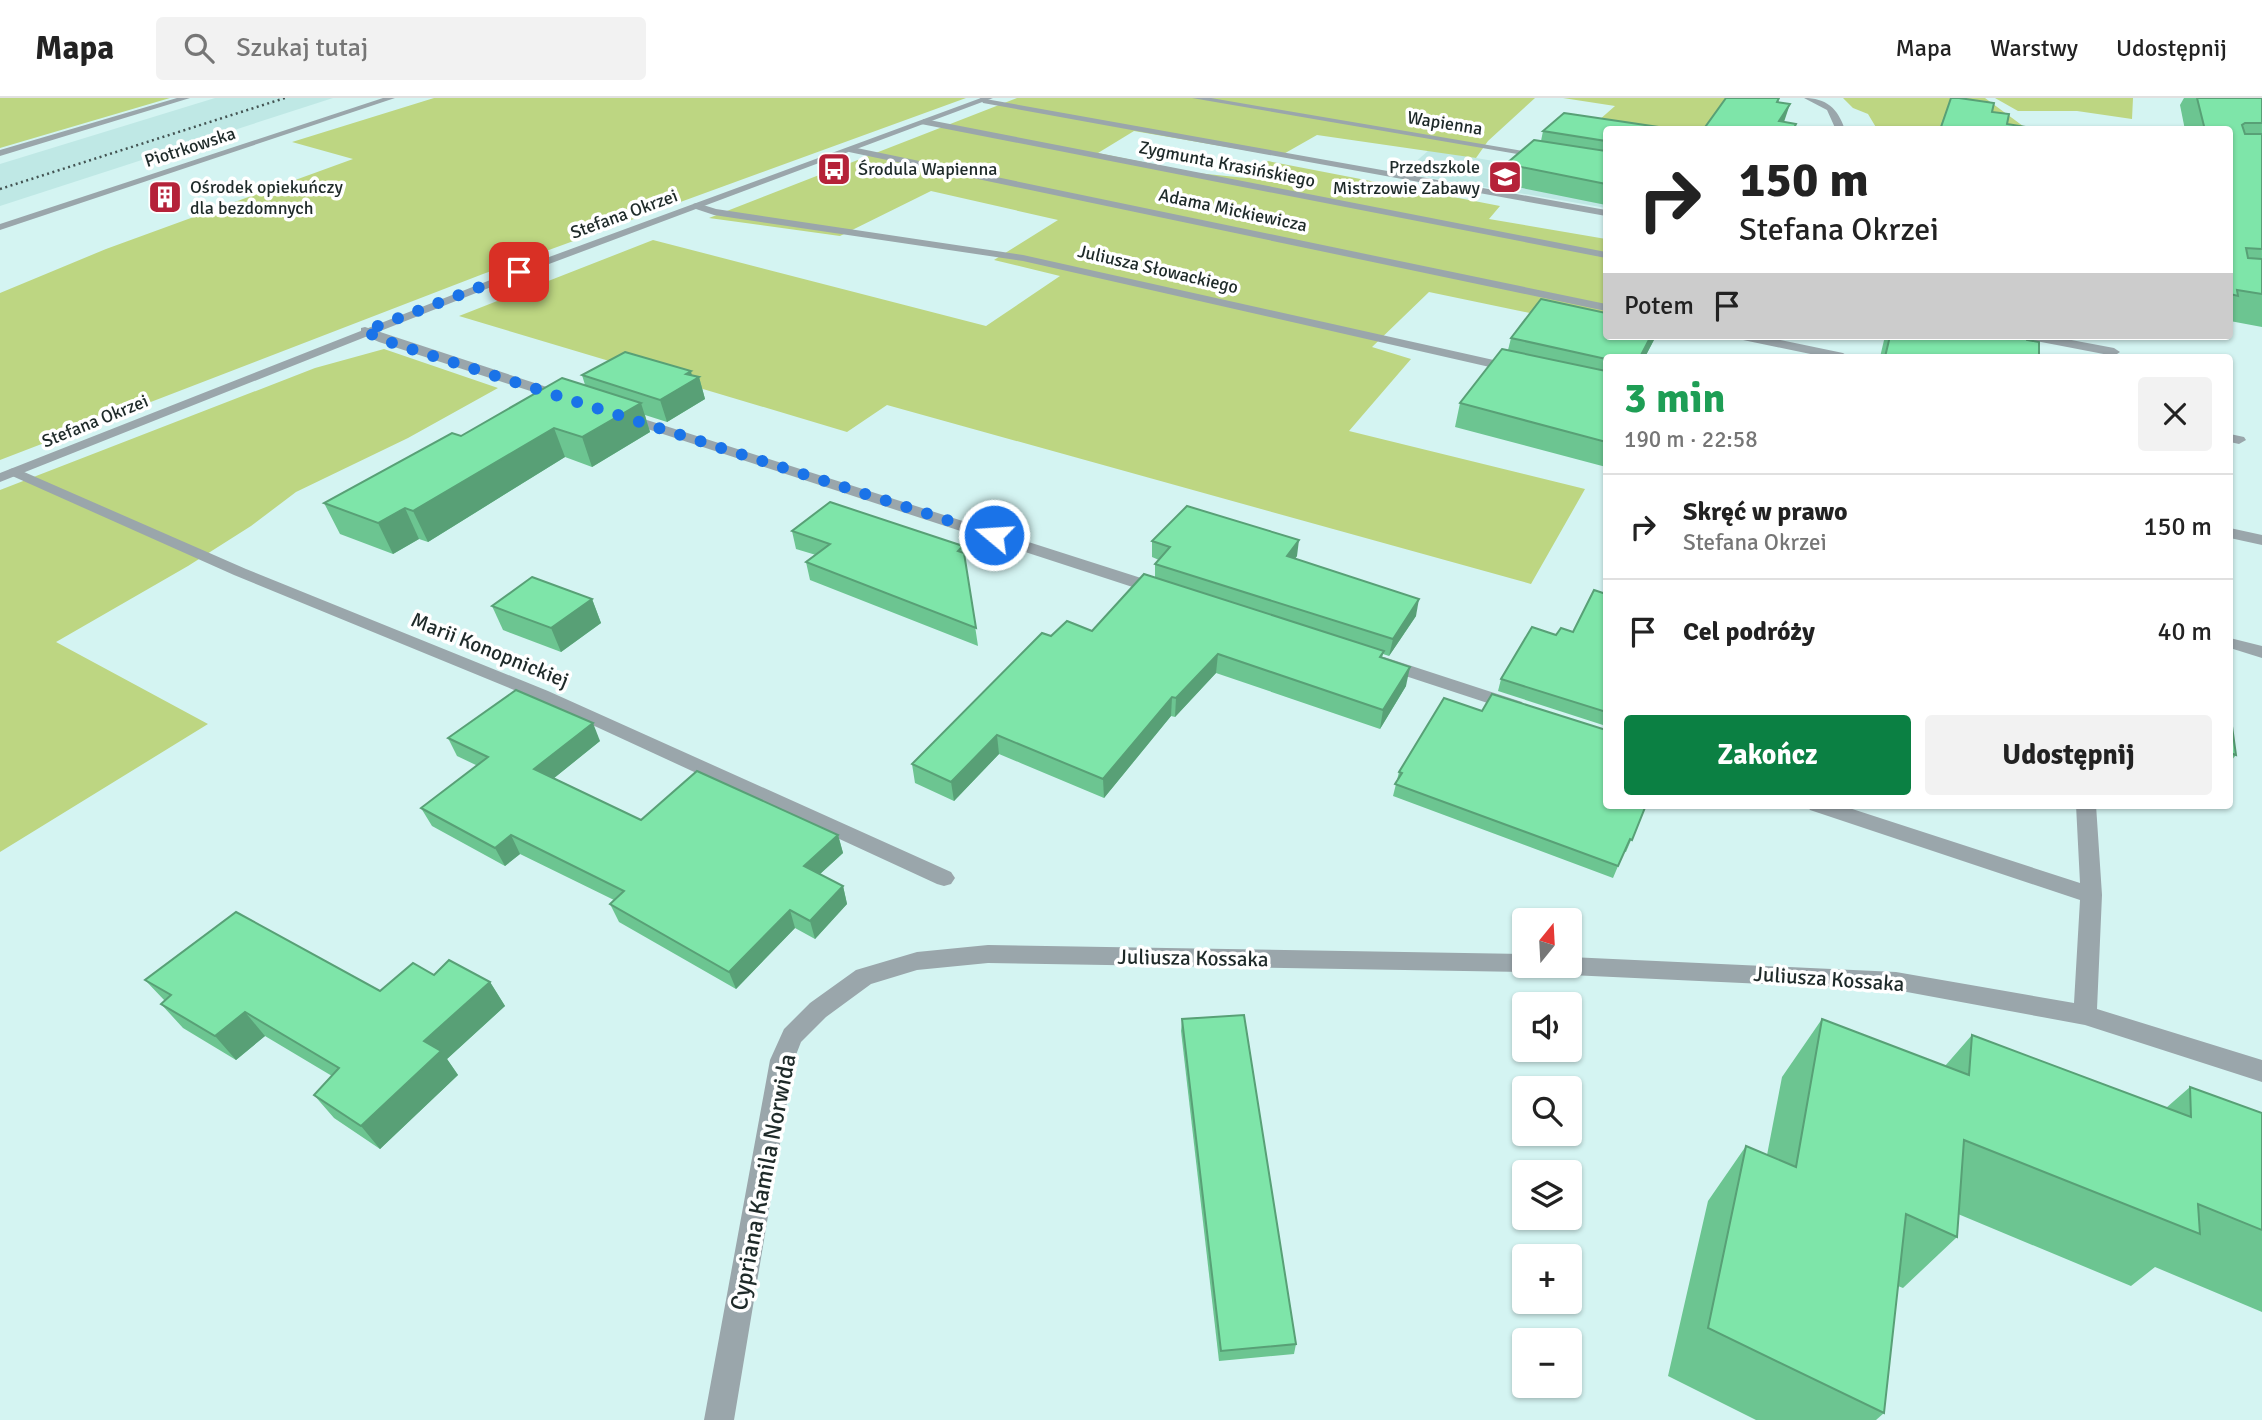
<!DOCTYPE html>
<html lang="pl">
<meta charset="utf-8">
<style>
body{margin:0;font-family:Signika,sans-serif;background:#f2f2f2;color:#222;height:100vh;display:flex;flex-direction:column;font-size:26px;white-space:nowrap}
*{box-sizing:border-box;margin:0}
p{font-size:23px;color:#767676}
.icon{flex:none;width:38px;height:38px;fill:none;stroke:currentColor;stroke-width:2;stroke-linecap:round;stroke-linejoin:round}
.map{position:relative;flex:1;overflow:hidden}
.side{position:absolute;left:1603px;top:256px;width:630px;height:455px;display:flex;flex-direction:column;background:#fff;border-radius:7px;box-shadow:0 2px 5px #0004}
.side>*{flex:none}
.hud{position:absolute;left:1603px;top:28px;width:630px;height:214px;border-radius:7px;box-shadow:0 2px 5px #0004;background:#fff;color:#222;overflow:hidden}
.needle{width:46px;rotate:18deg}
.controls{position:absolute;left:1512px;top:810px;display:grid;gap:14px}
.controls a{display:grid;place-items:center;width:70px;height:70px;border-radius:7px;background:#fff;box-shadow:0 2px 5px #0004;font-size:35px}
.pin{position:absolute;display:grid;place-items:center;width:60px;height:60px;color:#fff;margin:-30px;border-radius:14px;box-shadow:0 4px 10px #0006}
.me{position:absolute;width:77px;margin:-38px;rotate:288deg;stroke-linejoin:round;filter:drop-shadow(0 0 5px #0008)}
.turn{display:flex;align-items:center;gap:24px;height:147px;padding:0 21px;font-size:32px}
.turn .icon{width:91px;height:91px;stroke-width:2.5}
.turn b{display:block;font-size:49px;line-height:60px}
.then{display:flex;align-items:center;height:66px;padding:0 21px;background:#0003;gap:14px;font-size:26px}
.round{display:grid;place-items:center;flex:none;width:74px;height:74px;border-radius:7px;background:#f2f2f2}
.head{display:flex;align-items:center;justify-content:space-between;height:119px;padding:0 21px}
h1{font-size:42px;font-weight:800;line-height:52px;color:#1e9e55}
.primary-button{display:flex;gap:14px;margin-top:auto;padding:14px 21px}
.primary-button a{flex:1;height:80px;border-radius:7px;background:#0b8043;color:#fff;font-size:28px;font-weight:800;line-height:80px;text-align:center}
.primary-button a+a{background:#f2f2f2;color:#222}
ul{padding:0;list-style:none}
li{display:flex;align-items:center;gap:21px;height:105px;padding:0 21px;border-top:2px solid #e0e0e0}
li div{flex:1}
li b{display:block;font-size:26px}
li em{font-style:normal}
header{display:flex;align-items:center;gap:42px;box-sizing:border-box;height:98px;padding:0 35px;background:#fff;border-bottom:2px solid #e0e0e0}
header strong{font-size:33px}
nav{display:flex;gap:38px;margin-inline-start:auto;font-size:24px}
.search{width:490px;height:63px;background:#f2f2f2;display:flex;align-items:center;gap:18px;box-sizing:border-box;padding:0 24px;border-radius:7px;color:#767676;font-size:26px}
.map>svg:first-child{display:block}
.built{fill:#bfe8e5}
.green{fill:#bdd682}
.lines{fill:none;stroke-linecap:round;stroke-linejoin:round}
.minor{fill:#9aa6ab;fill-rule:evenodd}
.tertiary{fill:#9aa6ab;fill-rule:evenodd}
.rail{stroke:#435352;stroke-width:2.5;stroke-dasharray:2 3.5;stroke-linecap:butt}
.wall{fill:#6cc591}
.shaded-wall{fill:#58a076}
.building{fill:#7ee5a9;stroke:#58a076;stroke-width:2}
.route{stroke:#1a73e8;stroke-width:12;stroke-dasharray:0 21.6}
.labels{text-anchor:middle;stroke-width:7;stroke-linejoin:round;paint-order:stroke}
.far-street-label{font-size:18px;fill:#1e2a29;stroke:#fff}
.far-poi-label{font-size:18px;fill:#1e2a29;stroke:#fff;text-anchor:start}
.street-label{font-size:21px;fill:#1e2a29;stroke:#fff}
.near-street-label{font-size:24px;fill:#1e2a29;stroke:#fff}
</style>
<header>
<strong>Mapa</strong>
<div class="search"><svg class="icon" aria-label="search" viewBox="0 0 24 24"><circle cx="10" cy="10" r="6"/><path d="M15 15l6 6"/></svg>Szukaj tutaj</div>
<nav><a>Mapa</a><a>Warstwy</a><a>Udostępnij</a></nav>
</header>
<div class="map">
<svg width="2262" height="1322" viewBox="0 0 2262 1322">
<rect width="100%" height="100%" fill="#d4f4f2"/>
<g class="built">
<path d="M215,0H333L0,108V66Z"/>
<path d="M1429,52L1606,82V110L1403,75Z"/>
</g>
<g class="green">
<path d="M0,0H170L0,50Z"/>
<path d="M434,0H966L483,176L0,362V195L106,151L353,61L292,44Z"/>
<path d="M1017,0H1535L1488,43L1476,60L1317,37L1280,58L1134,33L1098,55L1197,75L1246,80L1268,63L1500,108L1489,121L1606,141V231L1429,194L1372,249L1411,261L1349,333L1585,391L1531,486L887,307L847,334L459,218L653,142L986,228L1060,178L994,162L1058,122L931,93L840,138L709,120Z"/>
<path d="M1563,0H1733V31L1590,30L1615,8Z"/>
<path d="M1843,0H1985L2027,31H1877L1868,16L1853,10Z"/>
<path d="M1995,0H2133L2132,21L2077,13H2018Z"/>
<path d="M384,251L498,290L408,340L296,394L251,428L188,468L56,544L208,626L0,754V392L315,270Z"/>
</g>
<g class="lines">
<g class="minor">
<path d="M177,0H190L0,58V52Z"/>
<path d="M980,0L1606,112V118L983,5Z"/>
<path d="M1192,0H1211L1552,58L1547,61Z"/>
<path d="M1804,0C1826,0 1838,10 1845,32H1836L1827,12Z"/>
<path d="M924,21L1606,154V160L921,26L920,24Z"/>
<path d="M852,49L1606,206V213L849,54V50Z"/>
<path d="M697,105L716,111L1023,157L1516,267L1522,271L1516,275L1023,163L714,117L693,110V106Z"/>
<path d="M365,229L568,296L570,299L568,302H558L379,244L361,236V230Z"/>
<path d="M1737,238H1761L1843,255L1849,259H1825L1743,242Z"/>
<path d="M2025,238H2050L2114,250L2120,254L2114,258L2031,242Z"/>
<path d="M625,315L1166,488L1168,492L1166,496H1154L620,322V316Z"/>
<path d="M2230,336L2244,339L2246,342L2239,346L2230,344Z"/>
<path d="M15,370L246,471L548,593L951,774L955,780L951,786L944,788L937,786L536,601L234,477L10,377L8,374L10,371Z"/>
<path d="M2230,430L2262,437V447L2230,440Z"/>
<path d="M2230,540L2262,548V560L2230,550Z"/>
<path d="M1384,559L1522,604L1524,608L1522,612L1515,614L1378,569L1375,565Z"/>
<path d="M1807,707H1840L2080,785L2076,707H2096L2102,797L2097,911L2262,962V984L2085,927L1896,892L1570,877L1562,875L1559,868H1570V859L1896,874L2074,905L2080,802L1810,712Z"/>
<path d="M988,847L1524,856V868H1534L1524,874L988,865L917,872L871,886L826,919L801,944L794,962L734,1322H704L770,962L784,931L810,905L856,872L917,854Z"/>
</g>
<g class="tertiary">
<path d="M383,0H395L0,132V126Z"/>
<path d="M981,0H993L549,166L0,384V375L541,162Z"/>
</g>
<path class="rail" d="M0,91L285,0"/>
</g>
<g class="wall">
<path d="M1951,0L1992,14L2007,26L2025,32H1939Z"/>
<path d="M2184,0H2262V229L2230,223V32H2185L2180,7Z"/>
<path d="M1606,32V107L1502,86L1506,66L1541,43L1543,33Z"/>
<path d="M1606,238H1656L1645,259H1606V369L1455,329L1460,305L1508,252L1511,240Z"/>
<path d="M1885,238H2027V242L2039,259H1880Z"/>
<path d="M582,277H692L699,279L705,301L667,324L645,317L650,334L592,369L565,359L428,444L419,441L393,456L340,436L324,405L585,287Z"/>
<path d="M792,433L963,448L978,548L810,482L806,464L816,457L796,451Z"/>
<path d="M1152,443L1297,458L1295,460L1416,518L1389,558L1383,556L1382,560L1406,588L1380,631L1216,575L1175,619L1171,618L1104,700L999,656L954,703L915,685L912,666L1051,538L1092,533L1155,479V466L1159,462L1152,459Z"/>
<path d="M1606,496V628L1498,593L1501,581L1556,537L1573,534Z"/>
<path d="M592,501L601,525L561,554L503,532L492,508Z"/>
<path d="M2230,614L2236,657L2230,664Z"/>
<path d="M448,640L600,643L554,680L641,722L838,737L843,755L820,776L843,788L847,806L815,841L795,830L736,891L619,824L610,806L614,802L520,756L505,768L432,728L421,710L478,668L457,658Z"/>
<path d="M1399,674L1646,707L1626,754H1624L1613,780L1393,698Z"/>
<path d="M434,877L490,884L505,908L447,961L458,977L380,1051L334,1020L314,997L332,978L265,938L236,962L183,930L161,906L165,903L145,882L380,893Z"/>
<path d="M1182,921L1296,1246L1294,1256L1219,1263L1181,933Z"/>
<path d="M1822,921L1945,968L1972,937L2166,1010L2190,989L2262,1015V1214L2155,1169L2131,1188L1958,1116L1957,1139L1903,1190L1898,1188L1884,1315L1876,1322H1756L1668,1278L1708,1103L1746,1048L1767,1057L1782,979Z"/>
</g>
<g class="shaded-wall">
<path d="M1790,6L1784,24L1779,23Z"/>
<path d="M1651,238H1656L1645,259H1640Z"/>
<path d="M691,273L693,283L699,279L705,301L667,324L660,302L686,276Z"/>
<path d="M641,305L650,334L592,369L582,339Z"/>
<path d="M554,330L565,359L428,444L413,413Z"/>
<path d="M405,410L419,441L393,456L378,425Z"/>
<path d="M1299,442L1297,458L1285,474L1287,458Z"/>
<path d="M592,501L601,525L561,554L551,530Z"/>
<path d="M1419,501L1416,518L1389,558L1393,541Z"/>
<path d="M1218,556L1216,575L1175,619L1176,600Z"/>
<path d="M1410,569L1406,588L1380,631L1383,612Z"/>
<path d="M1172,599L1171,618L1104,700L1103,681Z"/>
<path d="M593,625L600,643L543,689L534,671Z"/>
<path d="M997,637L999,656L954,703L951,684Z"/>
<path d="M511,737L520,756L505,768L495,750Z"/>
<path d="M838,737L843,755L809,786L804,768Z"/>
<path d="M843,788L847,806L815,841L810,823Z"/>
<path d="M790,812L795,830L736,891L729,874Z"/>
<path d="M490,884L505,908L447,961L458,977L380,1051L361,1028L424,943Z"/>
<path d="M245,914L265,938L236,962L215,938Z"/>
</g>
<g class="building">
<path d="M1726,0H1779L1777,4L1790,6L1779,23L1796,26L1793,32H1703Z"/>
<path d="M1951,0H1959L1994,5L1992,14L2009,16L2007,26L2026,29L2025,32H1940Z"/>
<path d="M2197,0H2262V25H2245L2242,27L2245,36H2262V151L2246,150L2248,160L2262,161V196L2237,192L2238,198L2230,196V32H2205Z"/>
<path d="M1564,15L1679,32H1606V43L1543,33Z"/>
<path d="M1534,42L1606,53V86L1506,66Z"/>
<path d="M1541,201L1606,215V238H1651L1640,259H1606V261L1511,240Z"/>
<path d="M1890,238H2027V242L2039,244V259H1885Z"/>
<path d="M1502,251L1606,273V344L1460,305Z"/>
<path d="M625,254L691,273L686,276L699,279L660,302L582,277Z"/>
<path d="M562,280L641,305L582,339L554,330L413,413L405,410L378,425L324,405L452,335L461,338Z"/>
<path d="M830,404L963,448L958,453L964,455L976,530L806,464L830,446L792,433Z"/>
<path d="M1187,408L1299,442L1287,458L1419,501L1393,541L1155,466L1170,449L1152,443Z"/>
<path d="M1144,476L1384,553L1380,559L1410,569L1383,612L1218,556L1176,600L1172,599L1103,681L997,637L951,684L912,666L1042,535L1051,538L1067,523L1092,533Z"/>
<path d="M532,479L592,501L551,530L492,508Z"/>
<path d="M1594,492L1606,496V614L1501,581L1532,529L1556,537L1561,530L1573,534Z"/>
<path d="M516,592L593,625L534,671L641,722L697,673L838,737L804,768L843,788L810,823L790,812L729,874L610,806L624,793L511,737L495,750L421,710L488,659L448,640Z"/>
<path d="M1492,596L1606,632V707H1646L1632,742L1630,741L1618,768L1395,686L1402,675L1399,674L1444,600L1482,613Z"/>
<path d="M2230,614L2236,657L2230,655Z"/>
<path d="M236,814L380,893L413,865L434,877L449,862L490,884L424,943L441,953L361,1028L314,997L339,970L245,914L215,938L161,906L171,897L145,882Z"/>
<path d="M1244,917L1296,1246L1221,1253L1182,921Z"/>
<path d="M1822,921L1969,977L1972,937L2191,1019L2190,989L2262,1015V1132L2198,1106L2200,1136L1964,1042L1957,1139L1906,1116L1884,1315L1708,1230L1746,1048L1796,1069Z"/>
</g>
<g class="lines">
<path class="route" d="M519,174L365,233L383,242L994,437"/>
</g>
<defs>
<g id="bus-square" transform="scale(1.75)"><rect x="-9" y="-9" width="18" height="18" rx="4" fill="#b52239" stroke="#fff"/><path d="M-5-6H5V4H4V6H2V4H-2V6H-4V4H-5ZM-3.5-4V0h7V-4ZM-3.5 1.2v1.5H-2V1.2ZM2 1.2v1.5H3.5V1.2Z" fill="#fff"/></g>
<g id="school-square" transform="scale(1.75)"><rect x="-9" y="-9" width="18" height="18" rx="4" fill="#b52239" stroke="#fff"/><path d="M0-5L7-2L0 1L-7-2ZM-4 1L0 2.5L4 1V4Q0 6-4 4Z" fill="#fff"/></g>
<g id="building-square" transform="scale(1.75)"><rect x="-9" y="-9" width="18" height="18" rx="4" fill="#b52239" stroke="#fff"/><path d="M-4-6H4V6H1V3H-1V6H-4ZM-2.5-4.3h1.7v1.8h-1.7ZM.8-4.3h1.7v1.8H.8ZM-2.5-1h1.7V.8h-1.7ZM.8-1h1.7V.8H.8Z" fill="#fff"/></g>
</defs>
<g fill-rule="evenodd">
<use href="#bus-square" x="834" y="71"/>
<use href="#school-square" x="1505" y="79"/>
<use href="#building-square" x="165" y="99"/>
</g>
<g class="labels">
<g class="far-street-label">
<text transform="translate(1445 25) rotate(9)" y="6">Wapienna</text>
<text transform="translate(190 49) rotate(-18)" y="6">Piotrkowska</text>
<text transform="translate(1227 66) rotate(11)" y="6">Zygmunta Krasińskiego</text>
<text transform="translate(1233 112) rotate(12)" y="6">Adama Mickiewicza</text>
<text transform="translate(624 116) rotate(-20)" y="6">Stefana Okrzei</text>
<text transform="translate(1158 171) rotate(13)" y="6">Juliusza Słowackiego</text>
<text transform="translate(95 323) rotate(-22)" y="6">Stefana Okrzei</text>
</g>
<g class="far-poi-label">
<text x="1480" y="75" text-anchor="end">Przedszkole<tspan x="1480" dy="21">Mistrzowie Zabawy</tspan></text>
<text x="858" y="77">Środula Wapienna</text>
<text x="190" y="95">Ośrodek opiekuńczy<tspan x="190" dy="21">dla bezdomnych</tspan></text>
</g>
<g class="street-label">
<text transform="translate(490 552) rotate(22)" y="7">Marii Konopnickiej</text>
<text transform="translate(1193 860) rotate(1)" y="7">Juliusza Kossaka</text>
<text transform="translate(1829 881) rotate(4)" y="7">Juliusza Kossaka</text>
</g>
<g class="near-street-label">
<text transform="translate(763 1084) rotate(-79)" y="8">Cypriana Kamila Norwida</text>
</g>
</g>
</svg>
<div class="controls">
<a><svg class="needle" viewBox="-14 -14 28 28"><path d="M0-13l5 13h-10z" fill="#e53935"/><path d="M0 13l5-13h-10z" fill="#767676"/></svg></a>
<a><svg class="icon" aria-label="sound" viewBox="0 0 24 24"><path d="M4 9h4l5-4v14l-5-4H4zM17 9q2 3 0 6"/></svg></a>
<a><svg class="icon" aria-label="search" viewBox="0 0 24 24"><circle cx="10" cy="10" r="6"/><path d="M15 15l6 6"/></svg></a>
<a><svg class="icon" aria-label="layers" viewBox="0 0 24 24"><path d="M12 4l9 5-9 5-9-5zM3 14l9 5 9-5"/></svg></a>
<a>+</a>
<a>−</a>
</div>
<div class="pin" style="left:519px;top:174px;background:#d93025"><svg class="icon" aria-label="arrive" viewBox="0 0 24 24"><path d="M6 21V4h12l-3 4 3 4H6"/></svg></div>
<svg class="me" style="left:994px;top:437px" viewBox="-20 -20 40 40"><circle r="17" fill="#1a73e8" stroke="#fff" stroke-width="3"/><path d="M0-11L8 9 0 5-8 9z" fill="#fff"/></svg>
<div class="hud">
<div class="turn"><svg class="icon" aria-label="right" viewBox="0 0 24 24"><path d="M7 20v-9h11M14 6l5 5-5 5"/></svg><div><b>150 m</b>Stefana Okrzei</div></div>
<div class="then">Potem<svg class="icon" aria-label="arrive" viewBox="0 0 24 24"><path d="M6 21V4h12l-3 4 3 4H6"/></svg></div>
</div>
<section class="side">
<div class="head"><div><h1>3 min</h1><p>190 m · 22:58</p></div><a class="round"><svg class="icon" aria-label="close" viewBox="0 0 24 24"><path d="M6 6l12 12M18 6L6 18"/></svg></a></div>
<ul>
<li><svg class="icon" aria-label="right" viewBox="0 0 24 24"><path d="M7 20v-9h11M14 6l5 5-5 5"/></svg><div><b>Skręć w prawo</b><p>Stefana Okrzei</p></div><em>150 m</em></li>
<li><svg class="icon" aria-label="arrive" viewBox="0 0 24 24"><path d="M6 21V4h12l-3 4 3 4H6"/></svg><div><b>Cel podróży</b></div><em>40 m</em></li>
</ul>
<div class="primary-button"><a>Zakończ</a><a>Udostępnij</a></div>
</section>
</div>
